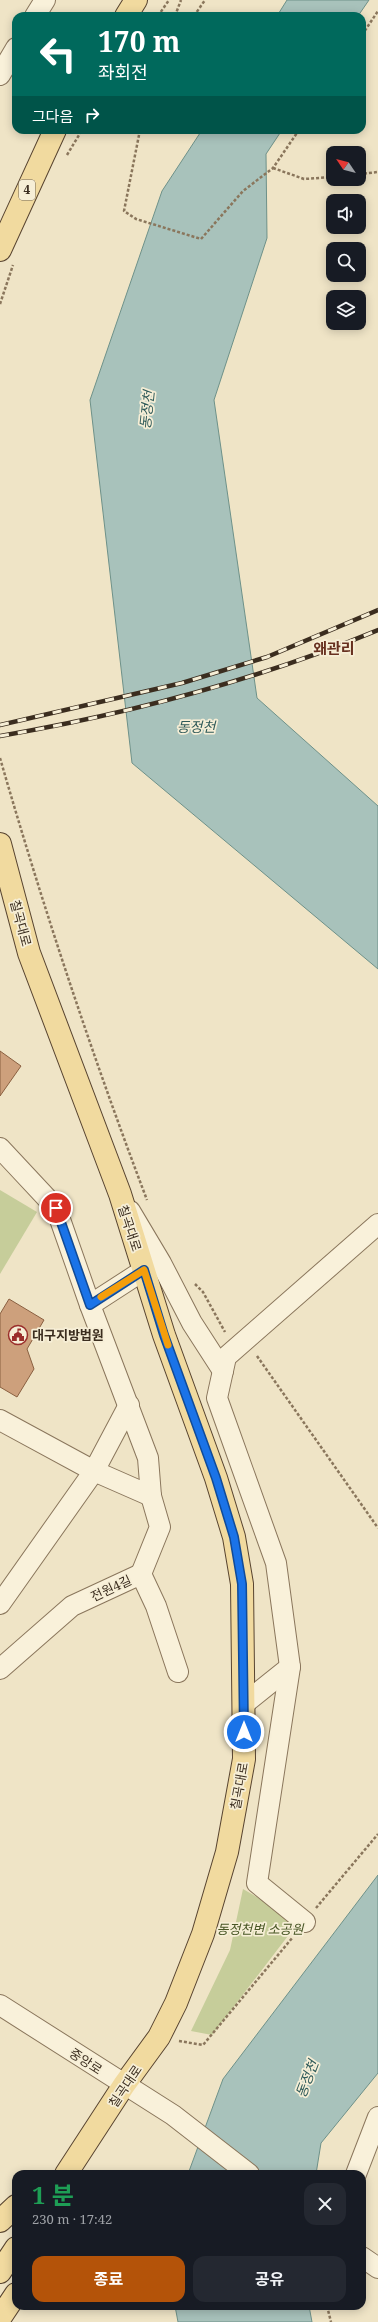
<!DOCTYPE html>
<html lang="ko">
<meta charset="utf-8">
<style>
body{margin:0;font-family:"Noto Serif","Noto Sans KR",serif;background:#242831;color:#f1f3f6;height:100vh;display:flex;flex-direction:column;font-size:15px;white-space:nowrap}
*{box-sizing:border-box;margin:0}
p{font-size:13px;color:#9ea1a6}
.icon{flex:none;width:22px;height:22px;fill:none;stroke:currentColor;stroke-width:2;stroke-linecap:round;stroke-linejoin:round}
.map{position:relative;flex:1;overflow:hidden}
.panel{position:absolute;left:12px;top:2170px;width:354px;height:140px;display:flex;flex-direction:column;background:#171b24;border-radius:12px;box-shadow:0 2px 10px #0003}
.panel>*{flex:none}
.hud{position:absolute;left:12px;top:12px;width:354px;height:122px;border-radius:12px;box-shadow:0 2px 10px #0003;background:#00695c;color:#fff;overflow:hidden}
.needle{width:26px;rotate:305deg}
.controls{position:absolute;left:326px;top:146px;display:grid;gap:8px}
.controls a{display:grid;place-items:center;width:40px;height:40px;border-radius:8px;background:#171b24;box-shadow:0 2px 10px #0003;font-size:20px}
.pin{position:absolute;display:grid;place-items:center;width:34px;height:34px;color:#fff;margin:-17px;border:2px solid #fff;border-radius:50%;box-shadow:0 1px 4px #0007}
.me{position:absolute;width:44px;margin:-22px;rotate:0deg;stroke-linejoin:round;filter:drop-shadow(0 0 3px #0008)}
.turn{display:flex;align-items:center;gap:14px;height:84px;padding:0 20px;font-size:18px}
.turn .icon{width:52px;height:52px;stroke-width:2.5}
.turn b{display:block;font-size:28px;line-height:34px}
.then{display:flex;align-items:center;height:38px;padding:0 20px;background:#0003;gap:8px;font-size:15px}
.round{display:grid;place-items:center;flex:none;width:42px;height:42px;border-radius:12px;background:#242831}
.headline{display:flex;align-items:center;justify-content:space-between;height:68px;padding:0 20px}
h1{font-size:24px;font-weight:700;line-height:30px;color:#1e9e55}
.action{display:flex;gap:8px;margin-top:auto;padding:8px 20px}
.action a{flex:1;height:46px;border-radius:12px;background:#b45309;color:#fff;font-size:16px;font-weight:700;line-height:46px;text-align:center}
.action a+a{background:#242831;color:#f1f3f6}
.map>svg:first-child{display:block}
.green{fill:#c6cd9a}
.water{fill:#a8c2bb;stroke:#6e9189}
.building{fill:#cda07c;stroke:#8a6041}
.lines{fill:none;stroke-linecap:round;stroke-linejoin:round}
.minor-casing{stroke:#8a765c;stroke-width:22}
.major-casing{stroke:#584430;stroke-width:24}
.path{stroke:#8a765c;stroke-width:2.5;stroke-dasharray:3 2;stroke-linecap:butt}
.minor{stroke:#f9f1da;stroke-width:20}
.major{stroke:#f1da9f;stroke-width:22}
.rail-casing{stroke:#3b2d1f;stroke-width:4.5}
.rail{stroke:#f6eed6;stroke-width:3;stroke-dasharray:9;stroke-linecap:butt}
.route-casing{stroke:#114b97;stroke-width:10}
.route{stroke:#1a73e8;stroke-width:7}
.slow{stroke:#f59e0b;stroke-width:7}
.labels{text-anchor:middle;stroke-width:3.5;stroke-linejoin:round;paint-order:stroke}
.shield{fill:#f6eed6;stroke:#736756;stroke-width:1}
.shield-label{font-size:12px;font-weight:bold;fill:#3b2d1f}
.street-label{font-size:13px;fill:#3b2d1f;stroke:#f6eed6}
.poi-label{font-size:13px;font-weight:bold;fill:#3b2d1f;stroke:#f6eed6;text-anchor:start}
.park-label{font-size:13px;font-style:italic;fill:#495726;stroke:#f6eed6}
.water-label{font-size:14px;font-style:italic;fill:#2f5a59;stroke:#f6eed6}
.quarter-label{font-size:15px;font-weight:bold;fill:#67301f;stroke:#f6eed6}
</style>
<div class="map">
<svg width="378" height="2322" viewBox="0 0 378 2322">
<rect width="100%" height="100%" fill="#efe4c6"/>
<g class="green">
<path d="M0,1190L37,1212L0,1274Z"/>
<path d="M243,1889L286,1914L294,1928L212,2035L191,2031L230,1950Z"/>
</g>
<g class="water">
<path d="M287,0H369L358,16H277Z"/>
<path d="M202,130H282L266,154L267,238L214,400L257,698L378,806V969L132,763L90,400L162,191Z"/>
<path d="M378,1875V2073L321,2143L316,2174H188L223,2079Z"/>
<path d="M175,2306H309L312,2322H178Z"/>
</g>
<g class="building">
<path d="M0,1051L21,1066L0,1096Z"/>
<path d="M9,1299L44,1320L27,1349L34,1369L17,1397L0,1387V1314Z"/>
</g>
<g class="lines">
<g class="minor-casing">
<g id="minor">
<path d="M35,16L45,0"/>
<path d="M0,75L16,48"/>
<path d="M0,1148L56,1208L90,1305"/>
<path d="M130,1211L161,1263L192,1323L223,1371"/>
<path d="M0,1420L94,1471L151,1496"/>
<path d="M141,1574L160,1527L151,1496L148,1458L90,1305L144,1270"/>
<path d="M0,1604L94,1471L129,1405"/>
<path d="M0,1669L72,1606L141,1574L156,1606L178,1672"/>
<path d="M244,1704L290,1667"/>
<path d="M305,1922L257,1883L290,1667L276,1563L217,1398L226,1357L378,1224"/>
<path d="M0,2005L173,2115L249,2174"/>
<path d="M356,2174L378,2117"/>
<path d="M362,2257L378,2268"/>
</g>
</g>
<g class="major-casing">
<g id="major">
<path d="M126,16L136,0"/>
<path d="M0,250L55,130"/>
<path d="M0,844L29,953L120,1194L164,1335L216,1478L234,1537L242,1584L244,1759L227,1852L203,1934L176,2003L159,2037L124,2085L66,2174"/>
<path d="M0,2221L16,2206"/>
<path d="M0,2272L16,2248"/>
<path d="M0,2318L16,2294"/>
</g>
</g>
<g class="path">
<path d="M158,16L169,0"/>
<path d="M175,16L181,0"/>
<path d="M194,16L205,0"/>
<path d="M362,35L378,11"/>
<path d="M140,130L124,211L136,219L201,239L243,191L273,168L299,130"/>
<path d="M67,155L82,130"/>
<path d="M273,168L304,179L333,177"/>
<path d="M359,174L378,172"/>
<path d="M0,304L13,265"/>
<path d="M0,758C43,907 92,1055 147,1200"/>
<path d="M195,1284L203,1292L225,1332"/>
<path d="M257,1356L378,1528"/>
<path d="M316,1908L378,1834"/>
<path d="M179,2041L203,2045L293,1937"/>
<path d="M327,2306L331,2322"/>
</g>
<use href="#minor" class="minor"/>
<use href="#major" class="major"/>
<g class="rail-casing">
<g id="rail">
<path d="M0,725L182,683L267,657L378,610"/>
<path d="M0,736C129,714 257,680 378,630"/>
</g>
</g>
<use href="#rail" class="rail"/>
</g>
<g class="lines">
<g class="route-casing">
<path id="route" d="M56,1208L90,1305L144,1270L164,1335L216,1478L234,1537L242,1584L244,1732"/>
</g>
<use href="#route" class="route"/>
<path class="slow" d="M101,1297L144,1270L168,1345"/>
</g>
<defs>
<g id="civic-ring" transform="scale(1)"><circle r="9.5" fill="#f6eed6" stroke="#9a2e2b" stroke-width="1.5"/><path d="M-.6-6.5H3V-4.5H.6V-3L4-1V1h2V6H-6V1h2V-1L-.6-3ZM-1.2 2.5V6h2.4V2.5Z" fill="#9a2e2b"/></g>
</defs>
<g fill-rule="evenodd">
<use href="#civic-ring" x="18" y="1335"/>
</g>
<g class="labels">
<rect class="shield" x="19" y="180" width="16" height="20" rx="3"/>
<g class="shield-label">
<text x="27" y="194">4</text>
</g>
<g class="street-label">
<text transform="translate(21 923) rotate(75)" y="5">칠곡대로</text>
<text transform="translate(130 1228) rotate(72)" y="5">칠곡대로</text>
<text transform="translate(111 1588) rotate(-25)" y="5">전원4길</text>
<text transform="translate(239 1786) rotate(-80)" y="5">칠곡대로</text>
<text transform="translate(86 2061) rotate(33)" y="5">중앙로</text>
<text transform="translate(125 2086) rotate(-56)" y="5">칠곡대로</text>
</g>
<g class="poi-label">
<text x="32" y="1340">대구지방법원</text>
</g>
<g class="park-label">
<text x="260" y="1934">동정천변 소공원</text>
</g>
<g class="water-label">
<text transform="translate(147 410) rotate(-84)" y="5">동정천</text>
<text x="196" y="732">동정천</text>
<text transform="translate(307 2079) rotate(-69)" y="5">동정천</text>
</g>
<g class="quarter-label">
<text x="334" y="654">왜관리</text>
</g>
</g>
</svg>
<div class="controls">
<a><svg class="needle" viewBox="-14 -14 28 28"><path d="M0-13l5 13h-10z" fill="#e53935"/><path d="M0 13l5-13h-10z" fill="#9ea1a6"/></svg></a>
<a><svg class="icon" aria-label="sound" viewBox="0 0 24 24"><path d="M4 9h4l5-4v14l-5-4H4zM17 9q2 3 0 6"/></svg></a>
<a><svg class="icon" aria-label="search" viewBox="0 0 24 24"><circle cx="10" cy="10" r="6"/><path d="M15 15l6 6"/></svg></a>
<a><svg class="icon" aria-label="layers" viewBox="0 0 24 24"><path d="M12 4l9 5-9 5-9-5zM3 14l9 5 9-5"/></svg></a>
</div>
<div class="pin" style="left:56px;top:1208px;background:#d93025"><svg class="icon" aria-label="arrive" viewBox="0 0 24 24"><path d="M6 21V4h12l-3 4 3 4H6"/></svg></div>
<svg class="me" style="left:244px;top:1732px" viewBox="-20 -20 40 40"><circle r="17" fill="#1a73e8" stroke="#fff" stroke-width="3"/><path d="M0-11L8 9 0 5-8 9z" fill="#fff"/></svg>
<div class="hud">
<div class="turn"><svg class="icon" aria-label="left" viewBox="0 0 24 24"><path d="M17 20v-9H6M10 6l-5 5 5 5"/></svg><div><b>170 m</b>좌회전</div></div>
<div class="then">그다음<svg class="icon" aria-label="right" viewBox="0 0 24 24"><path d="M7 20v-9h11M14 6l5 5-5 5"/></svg></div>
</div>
<section class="panel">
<div class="headline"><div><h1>1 분</h1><p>230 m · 17:42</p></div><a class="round"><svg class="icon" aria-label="close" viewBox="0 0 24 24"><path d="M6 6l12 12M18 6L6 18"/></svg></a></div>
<div class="action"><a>종료</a><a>공유</a></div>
</section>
</div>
